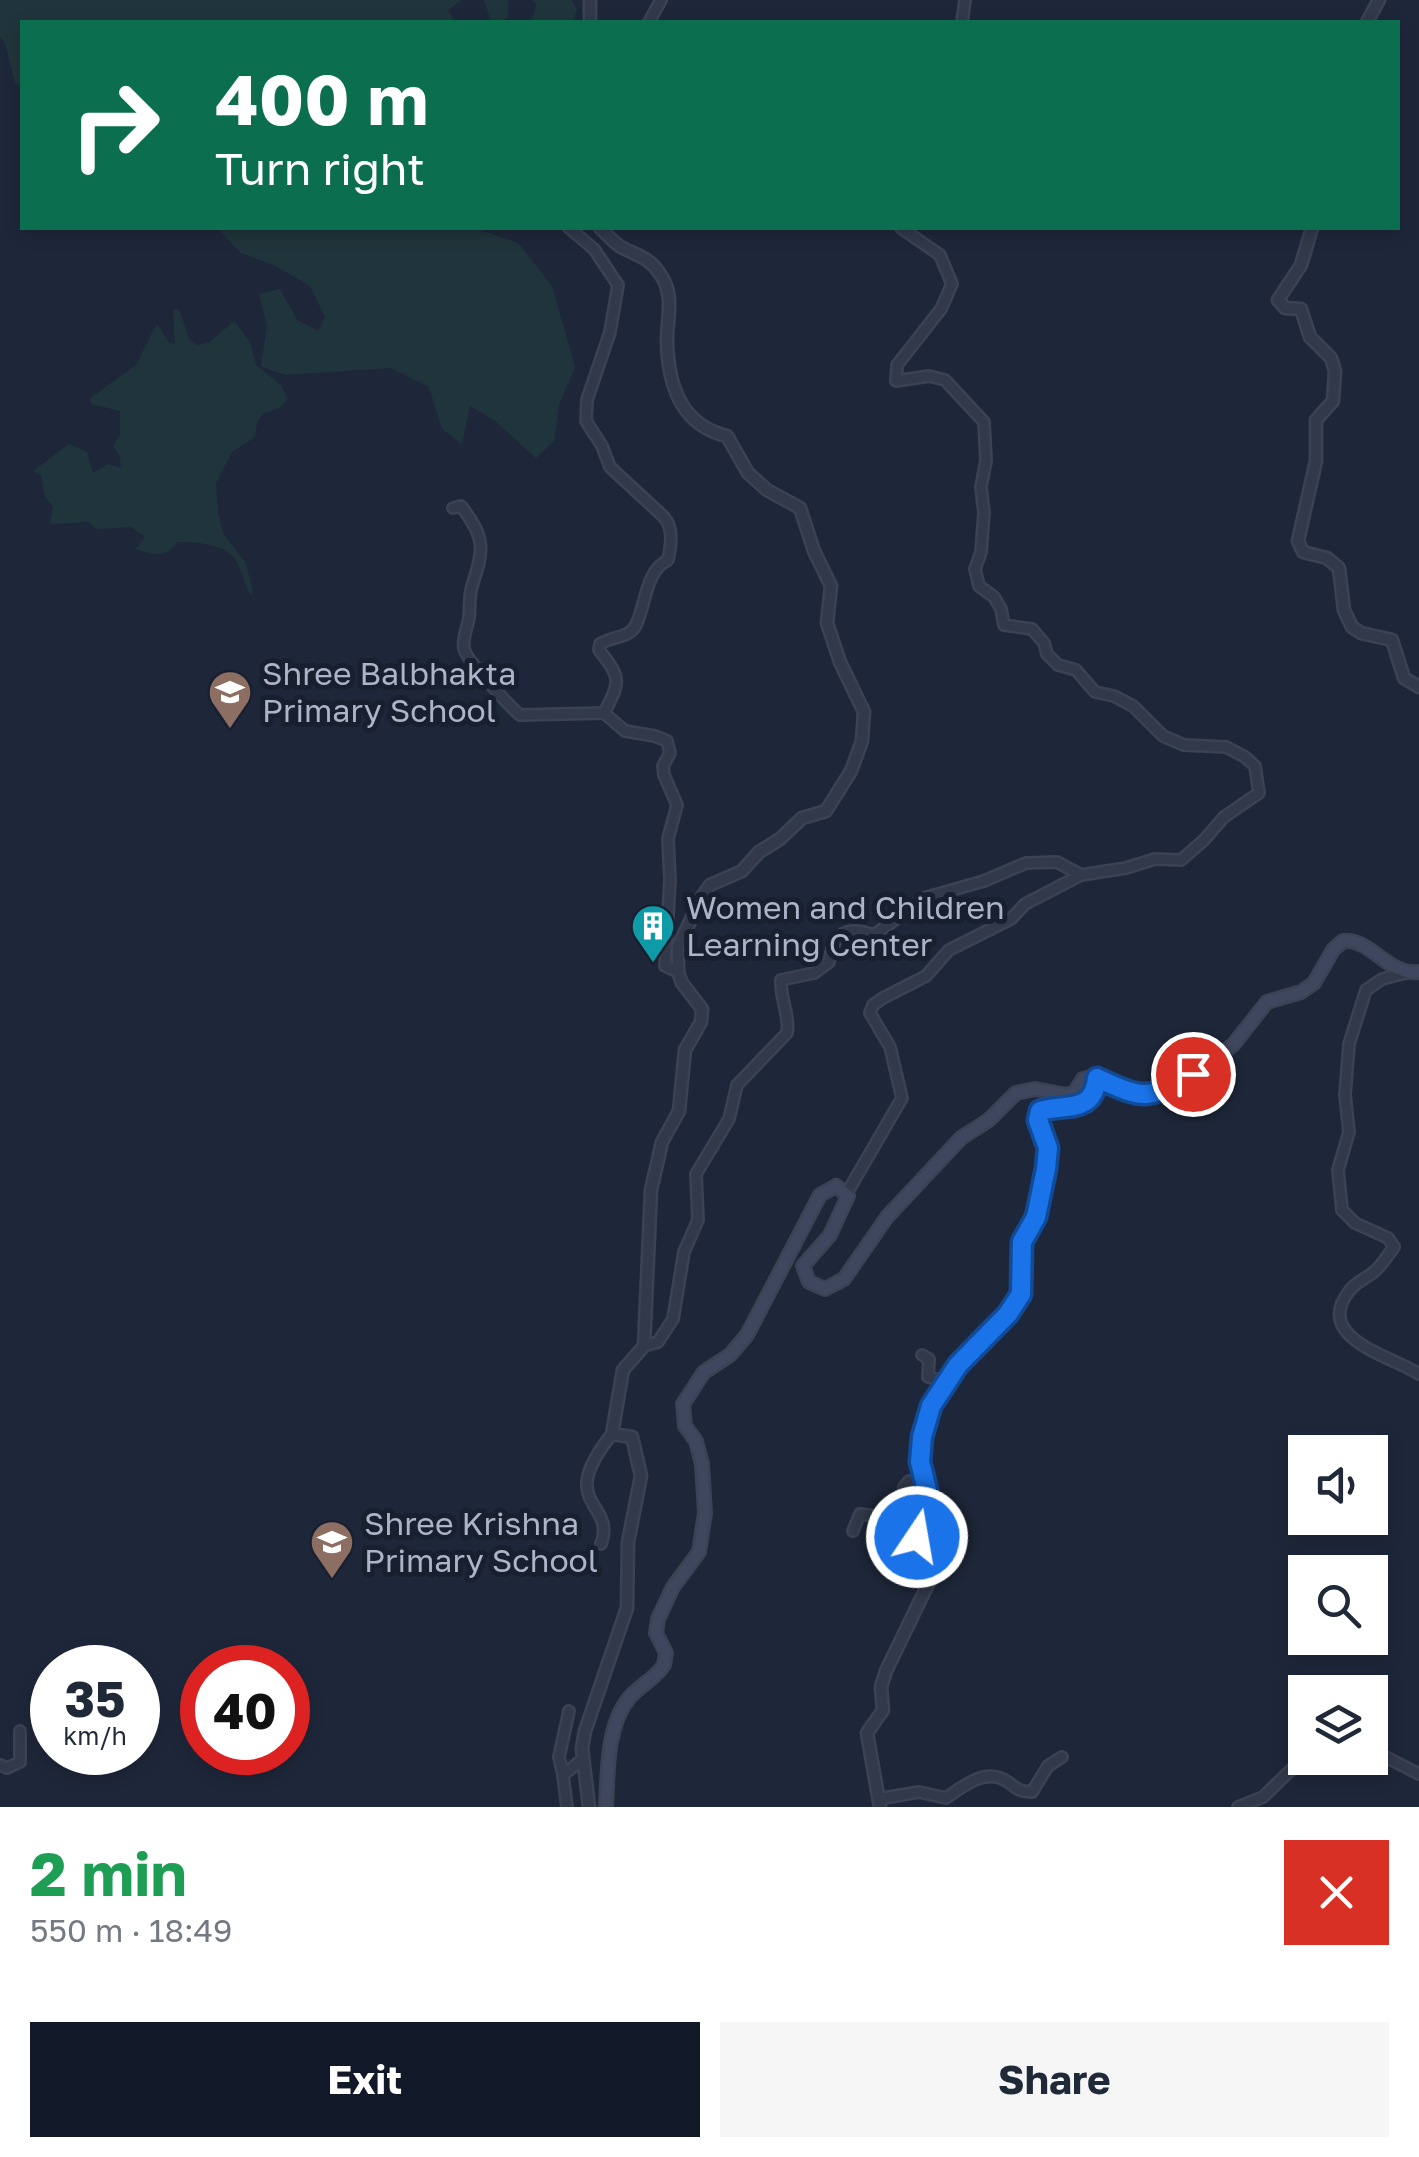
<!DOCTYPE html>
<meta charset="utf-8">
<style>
body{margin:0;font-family:"Golos Text",sans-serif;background:#f6f6f7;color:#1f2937;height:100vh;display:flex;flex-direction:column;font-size:38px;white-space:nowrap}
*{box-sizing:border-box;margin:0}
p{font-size:32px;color:#747a83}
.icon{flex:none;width:55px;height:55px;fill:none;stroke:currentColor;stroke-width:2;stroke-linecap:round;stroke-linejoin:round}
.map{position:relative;height:1807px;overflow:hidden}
.sheet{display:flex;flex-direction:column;background:#fff;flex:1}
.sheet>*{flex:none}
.top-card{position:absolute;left:20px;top:20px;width:1380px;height:210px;border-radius:0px;box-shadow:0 5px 15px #0003;background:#0b6e4f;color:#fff;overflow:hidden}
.fabs{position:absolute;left:1288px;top:1435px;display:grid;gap:20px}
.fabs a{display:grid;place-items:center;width:100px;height:100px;border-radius:0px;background:#fff;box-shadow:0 5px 15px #0003;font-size:50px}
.speed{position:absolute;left:30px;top:1645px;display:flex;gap:20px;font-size:50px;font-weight:700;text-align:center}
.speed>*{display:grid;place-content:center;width:130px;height:130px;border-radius:50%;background:#fff;box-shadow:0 5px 15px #0003;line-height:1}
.speed small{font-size:25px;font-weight:400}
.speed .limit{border:15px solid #d22;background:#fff;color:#111}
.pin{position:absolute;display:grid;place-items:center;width:85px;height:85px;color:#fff;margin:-42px;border:5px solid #fff;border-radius:50%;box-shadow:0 2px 10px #0007}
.me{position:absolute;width:110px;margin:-55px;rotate:12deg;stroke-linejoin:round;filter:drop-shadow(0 0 8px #0008)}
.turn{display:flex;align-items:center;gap:35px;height:210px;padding:0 30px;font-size:45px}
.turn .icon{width:130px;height:130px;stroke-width:2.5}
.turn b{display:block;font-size:70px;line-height:85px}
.round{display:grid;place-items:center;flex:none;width:105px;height:105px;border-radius:0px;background:#f6f6f7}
.summary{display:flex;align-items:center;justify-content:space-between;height:170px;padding:0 30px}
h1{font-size:60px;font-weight:700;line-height:75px;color:#1e9e55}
.cta{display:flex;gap:20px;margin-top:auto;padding:20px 30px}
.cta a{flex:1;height:115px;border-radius:0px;background:#111827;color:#fff;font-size:40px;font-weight:700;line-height:115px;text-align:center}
.cta a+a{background:#f6f6f7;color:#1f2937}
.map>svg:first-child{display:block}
.green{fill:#20353b}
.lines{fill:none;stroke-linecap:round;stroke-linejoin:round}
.minor-casing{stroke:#3b4254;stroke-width:14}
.tertiary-casing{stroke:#3b4254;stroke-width:15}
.secondary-casing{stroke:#3b4254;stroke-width:16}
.minor{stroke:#32394a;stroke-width:9}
.tertiary{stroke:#32394a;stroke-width:10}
.secondary{stroke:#3f475e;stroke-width:11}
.route-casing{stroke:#114b97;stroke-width:25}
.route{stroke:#1a73e8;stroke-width:18}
.labels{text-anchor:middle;stroke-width:10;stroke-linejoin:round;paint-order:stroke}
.poi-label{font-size:32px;fill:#acb4c7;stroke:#181f2f;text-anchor:start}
</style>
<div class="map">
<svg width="1419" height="1807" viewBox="0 0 1419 1807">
<rect width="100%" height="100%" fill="#1e273a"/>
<g class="green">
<path d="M0,0H462L448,10L455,22H22V88L15,83L5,43L0,38Z"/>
<path d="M484,0H508V17L502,22H491Z"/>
<path d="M532,0H572L577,9L573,22H530L537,5Z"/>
<path d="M217,228H475L518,243L552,286L575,367L559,405L554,441L536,458L495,421L470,406L462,444L442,429L429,387L391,368L285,375L261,366L267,326L259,294L280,289L297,320L318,331L325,317L310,286L274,265L241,253Z"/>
<path d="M173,309H179L189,339L197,345L210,342L234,321L250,342L256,365L280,384L288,399L278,409L263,413L257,422L255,437L232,452L216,483L218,513L223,533L246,563L253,593L251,595C245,586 243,574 238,564C228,543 196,542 177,542C165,560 154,555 136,549L145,537L131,527L96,529L89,522L50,524L53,506L45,497L41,475L33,471L69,444L87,452L93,473L108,464L121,468L120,456L113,446L120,434V411L92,404L89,399L136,365L155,327L158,325L168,342L175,344Z"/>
</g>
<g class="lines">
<g class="minor-casing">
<g id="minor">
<path d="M649,22L661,0"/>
<path d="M962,22L965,0"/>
<path d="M569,228L594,249L618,285L610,332L587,400L586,421L602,446L610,467L664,517C674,529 671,545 668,560C645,571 646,605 636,625C629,639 611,636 600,644L599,650C621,678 621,681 604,713"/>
<path d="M453,508L461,506C486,539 484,549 472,586C469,596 470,607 469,618C467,628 462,639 464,649C466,659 510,707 520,715L604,713L625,731L655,736L667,741L670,753L663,766L664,775L677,805L668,839L670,880L665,966L678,972"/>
<path d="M1406,973L1382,979L1366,990L1349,1044L1345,1095L1349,1132L1338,1170L1342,1210L1355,1223L1388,1238L1394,1247C1388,1255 1382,1265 1375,1271C1367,1278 1356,1282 1350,1290C1312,1338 1389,1355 1419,1374"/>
<path d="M847,1193L902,1098L890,1047L870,1013L873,1005L883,998L926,976L949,950L1011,919L1025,904L1081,875"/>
<path d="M644,1346L658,1342L673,1319L684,1252L698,1220L696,1174L729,1119L737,1085L787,1033C790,1015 780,999 781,980L814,973L829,962C834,933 845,925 874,935L924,898L984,881L1026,863L1057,862L1081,875L1126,868L1155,859L1181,860L1204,840L1224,817L1259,793L1255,766L1245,757L1226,747L1184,745L1163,736L1133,706L1114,696L1095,692L1076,670L1058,665L1047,654L1044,643L1032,629L1004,625L1001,609L994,597L979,586L975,569L981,552L984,513L981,487L986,461L984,422L945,380L929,376L896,381L897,365L941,309L952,284L940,255L901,228"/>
<path d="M922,1355L929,1359L928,1377L947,1382"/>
<path d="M853,1531L860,1514L899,1519L905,1501L904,1487L909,1481L925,1479"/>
<path d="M601,1544C617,1501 554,1506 612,1434"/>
<path d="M1370,1749L1419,1774"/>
<path d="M0,1765L7,1768L20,1762V1731"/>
<path d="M563,1775L559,1757L569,1711"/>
<path d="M878,1799L919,1792L946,1798C965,1785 986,1767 1008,1782C1017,1789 1020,1792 1032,1792L1048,1766L1062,1757"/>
<path d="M567,1807L563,1775L583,1759"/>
<path d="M1238,1807L1263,1797L1295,1766L1305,1745"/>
</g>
</g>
<g class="tertiary-casing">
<g id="tertiary">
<path d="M590,22V0"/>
<path d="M1367,22L1379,0"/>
<path d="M1312,228L1301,265L1278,300L1285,308L1301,309L1310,337L1331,358L1335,371L1333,401L1316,420V461L1298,541L1303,552L1327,558L1339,568L1344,610L1352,627L1361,633L1392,640L1404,678L1419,687"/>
<path d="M589,1807L582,1748L585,1731L627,1608L628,1542L641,1476L632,1437L612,1434L623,1370L644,1346L651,1190L662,1142L679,1111L685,1050L701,1022L702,1009L682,983L678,972V947L701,898L710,885L742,871L759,852L780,839L802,818L826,811L851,771L862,741L864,712L840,662L827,623L831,586L814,551L800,508L767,490L748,473L727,436C681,425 668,386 667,341C667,317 675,295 660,274C650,258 638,256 623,248C614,244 607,234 600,228"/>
<path d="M880,1807L867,1733L883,1710L881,1687L886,1671L930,1580L917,1545L919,1519L927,1490L921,1461L925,1419L958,1365L1018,1302L1022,1242L1036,1217L1045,1169L1048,1148L1039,1113L1081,1104L1093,1095L1097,1078"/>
</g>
</g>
<g class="secondary-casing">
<path id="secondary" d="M606,1807C608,1772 606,1727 629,1698C639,1686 655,1679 664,1665L666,1653L656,1633L658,1619L673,1587L699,1552L705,1513L702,1464L696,1441L685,1426L683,1404L704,1372L730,1355L747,1335L820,1195L836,1186L848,1196L830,1235L803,1266L809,1282L825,1289L844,1279L887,1217L961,1138L989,1120L1016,1093L1035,1089L1067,1095L1075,1092L1083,1079L1091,1077L1135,1095H1153L1193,1075L1233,1045L1267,1002L1301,992L1314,983L1333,950L1343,941C1371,938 1388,976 1419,972"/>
</g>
<use href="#minor" class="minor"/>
<use href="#tertiary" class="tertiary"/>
<use href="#secondary" class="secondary"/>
</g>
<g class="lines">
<g class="route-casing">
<path id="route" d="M917,1537L927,1490L920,1462L922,1437L931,1406L958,1365L1008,1314L1021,1294L1022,1242L1036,1217L1046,1169L1048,1148L1038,1120L1040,1111C1065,1103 1093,1115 1097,1078C1146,1100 1145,1100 1193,1074"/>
</g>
<use href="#route" class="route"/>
</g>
<defs>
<g id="school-pin" transform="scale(2.25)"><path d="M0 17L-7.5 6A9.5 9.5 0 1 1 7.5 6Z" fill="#8d6e63" stroke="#181f2f"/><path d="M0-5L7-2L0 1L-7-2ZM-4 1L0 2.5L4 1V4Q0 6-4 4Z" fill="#fff"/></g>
<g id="building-pin" transform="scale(2.25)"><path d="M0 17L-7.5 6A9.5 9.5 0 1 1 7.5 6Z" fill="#0f9aa8" stroke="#181f2f"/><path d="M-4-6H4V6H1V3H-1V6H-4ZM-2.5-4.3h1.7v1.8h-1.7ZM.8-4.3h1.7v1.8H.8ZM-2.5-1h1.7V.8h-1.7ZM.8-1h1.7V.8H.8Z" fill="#fff"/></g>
</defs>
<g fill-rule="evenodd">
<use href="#school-pin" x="230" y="692"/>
<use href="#building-pin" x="653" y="926"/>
<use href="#school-pin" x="332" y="1542"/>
</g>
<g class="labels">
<g class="poi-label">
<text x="262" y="685">Shree Balbhakta<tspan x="262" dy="37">Primary School</tspan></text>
<text x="686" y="919">Women and Children<tspan x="686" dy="37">Learning Center</tspan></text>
<text x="364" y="1535">Shree Krishna<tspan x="364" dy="37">Primary School</tspan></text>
</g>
</g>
</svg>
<div class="fabs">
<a><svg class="icon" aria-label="sound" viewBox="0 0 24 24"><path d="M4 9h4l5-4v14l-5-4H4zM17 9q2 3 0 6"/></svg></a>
<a><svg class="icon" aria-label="search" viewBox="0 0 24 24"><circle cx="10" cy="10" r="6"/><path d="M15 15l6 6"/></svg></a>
<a><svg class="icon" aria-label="layers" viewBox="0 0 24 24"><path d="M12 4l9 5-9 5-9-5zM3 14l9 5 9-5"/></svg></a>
</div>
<div class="speed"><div>35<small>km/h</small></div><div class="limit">40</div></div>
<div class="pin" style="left:1193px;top:1074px;background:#d93025"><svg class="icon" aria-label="arrive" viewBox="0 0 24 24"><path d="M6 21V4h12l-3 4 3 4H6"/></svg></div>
<svg class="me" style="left:917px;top:1537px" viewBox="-20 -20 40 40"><circle r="17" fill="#1a73e8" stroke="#fff" stroke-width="3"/><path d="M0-11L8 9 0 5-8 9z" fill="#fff"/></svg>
<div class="top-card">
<div class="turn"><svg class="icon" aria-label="right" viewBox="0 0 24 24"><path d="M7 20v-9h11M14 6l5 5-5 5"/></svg><div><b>400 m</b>Turn right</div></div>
</div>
</div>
<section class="sheet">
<div class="summary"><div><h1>2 min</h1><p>550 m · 18:49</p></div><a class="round" style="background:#d93025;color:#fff"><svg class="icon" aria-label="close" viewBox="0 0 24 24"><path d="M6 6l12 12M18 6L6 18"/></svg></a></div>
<div class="cta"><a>Exit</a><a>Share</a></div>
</section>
